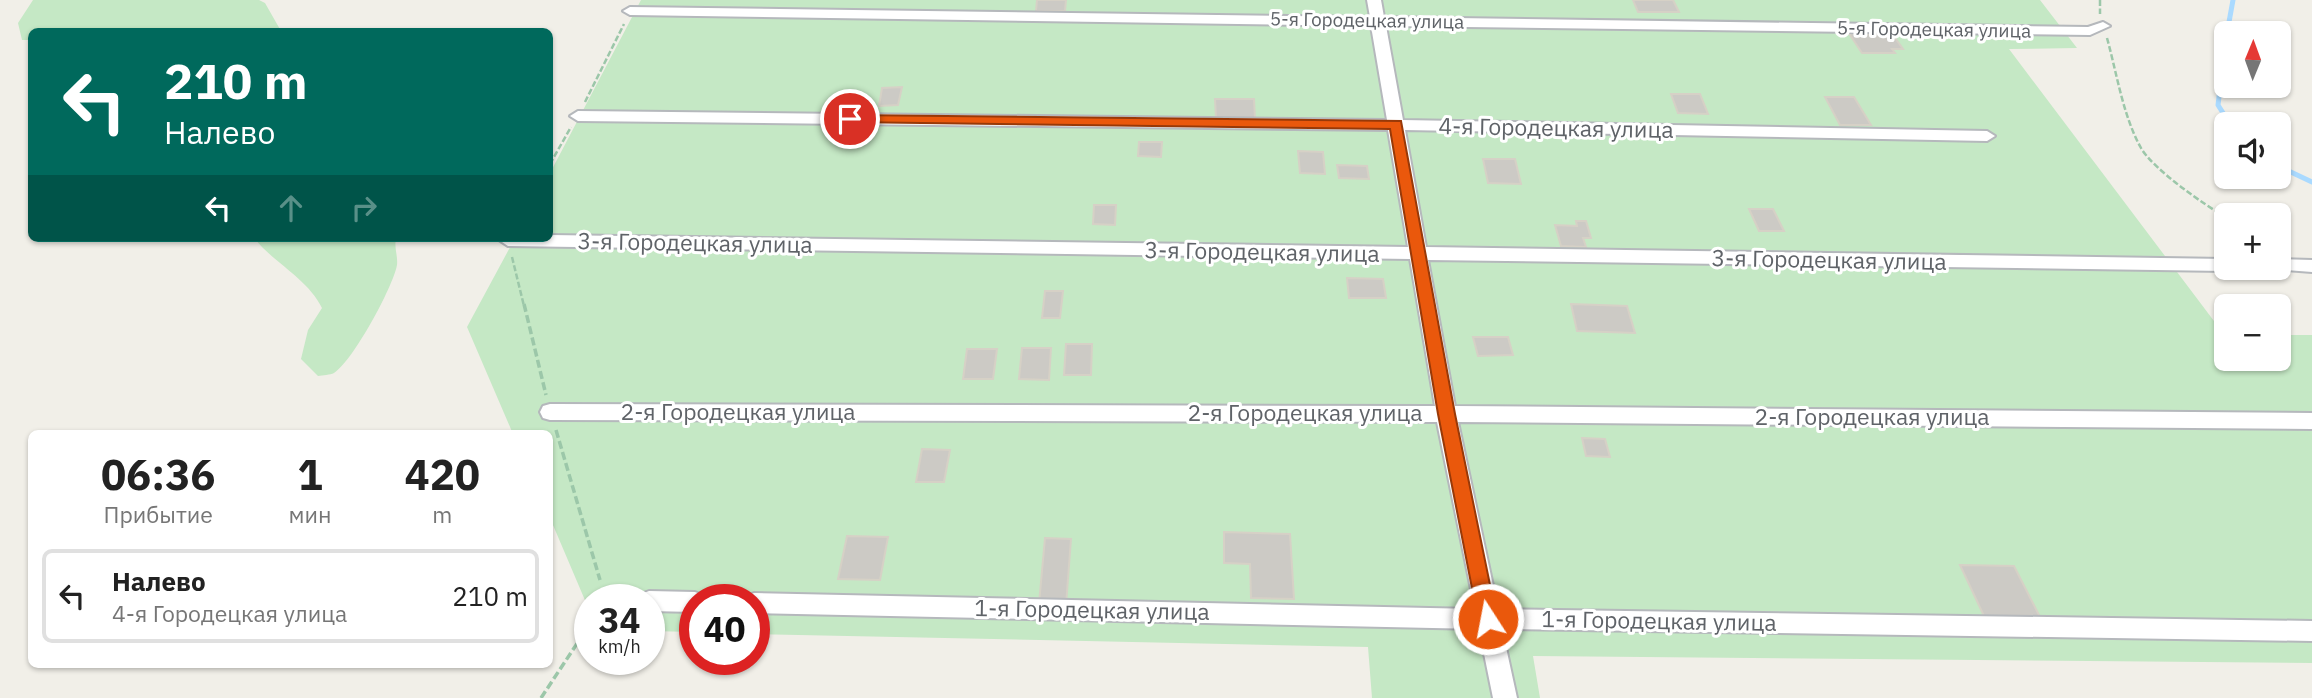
<!DOCTYPE html>
<html lang="ru">
<meta charset="utf-8">
<style>
body{margin:0;font-family:"IBM Plex Sans",sans-serif;background:#f2f2f2;color:#222;height:100vh;display:flex;flex-direction:column;font-size:26px;white-space:nowrap}
*{box-sizing:border-box;margin:0}
p{font-size:23px;color:#767676}
.icon{flex:none;width:38px;height:38px;fill:none;stroke:currentColor;stroke-width:2;stroke-linecap:round;stroke-linejoin:round}
.map{position:relative;flex:1;overflow:hidden}
.details{position:absolute;left:28px;top:430px;width:525px;height:238px;display:flex;flex-direction:column;background:#fff;border-radius:10px;box-shadow:0 2px 5px #0004}
.details>*{flex:none}
.hud{position:absolute;left:28px;top:28px;width:525px;height:214px;border-radius:10px;box-shadow:0 2px 5px #0004;background:#00695c;color:#fff;overflow:hidden}
.needle{width:46px;rotate:1deg}
.fabs{position:absolute;left:2214px;top:21px;display:grid;gap:14px}
.fabs a{display:grid;place-items:center;width:77px;height:77px;border-radius:10px;background:#fff;box-shadow:0 2px 5px #0004;font-size:35px}
.speed{position:absolute;left:574px;top:584px;display:flex;gap:14px;font-size:35px;font-weight:700;text-align:center}
.speed>*{display:grid;place-content:center;width:91px;height:91px;border-radius:50%;background:#fff;box-shadow:0 2px 5px #0004;line-height:1}
.speed small{font-size:18px;font-weight:400}
.speed .limit{border:10px solid #d22;background:#fff;color:#111}
.pin{position:absolute;display:grid;place-items:center;width:60px;height:60px;color:#fff;margin:-30px;border:4px solid #fff;border-radius:50%;box-shadow:0 2px 7px #0007}
.me{position:absolute;width:77px;margin:-38px;rotate:349deg;stroke-linejoin:round;filter:drop-shadow(0 0 5px #0008)}
.turn{display:flex;align-items:center;gap:24px;height:147px;padding:0 21px;font-size:32px}
.turn .icon{width:91px;height:91px;stroke-width:2.5}
.turn b{display:block;font-size:49px;line-height:60px}
.lanes{display:flex;align-items:center;height:66px;padding:0 21px;background:#0003;justify-content:center;gap:35px;direction:ltr}
.lanes .off{opacity:.35}
.eta{display:flex;justify-content:space-evenly;align-items:center;height:119px;text-align:center}
.eta b{font-size:42px;font-weight:800;line-height:49px}
ul{padding:0;list-style:none}
li{display:flex;align-items:center;gap:21px;height:94px;margin:0 14px 10px;padding:0 7px;border:4px solid #e0e0e0;border-radius:10px}
li div{flex:1}
li b{display:block;font-size:26px}
li em{font-style:normal}
.map>svg:first-child{display:block}
.green{fill:#c5e8c5}
.lines{fill:none;stroke-linecap:round;stroke-linejoin:round}
.stream{stroke:#aadaff;stroke-width:5}
.building{fill:#cccac5;stroke:#d6d1c6;stroke-width:2}
.minor-casing{stroke:#b5b8bc;stroke-width:4}
.path-far1{stroke:#9cc7a9;stroke-width:2.5;stroke-dasharray:6 2.5;stroke-linecap:butt}
.path{stroke:#9cc7a9;stroke-width:3.5;stroke-dasharray:8 3.5;stroke-linecap:butt}
.minor{fill:#fff;fill-rule:evenodd}
.route{fill:#ea580c;stroke:#983908;stroke-width:2}
.labels{text-anchor:middle;stroke-width:6;stroke-linejoin:round;paint-order:stroke}
.far-street-label{font-size:19px;fill:#5f6368;stroke:#fff}
.street-label{font-size:23px;fill:#5f6368;stroke:#fff}
</style>
<div class="map">
<svg width="2312" height="698" viewBox="0 0 2312 698">
<rect width="100%" height="100%" fill="#f1efe8"/>
<g class="green">
<path d="M33,0H259L265,3L281,31L32,32L31,40H22L18,23Z"/>
<path d="M641,0H2040L2077,48L2009,49L2223,333H2226V359H2278L2279,335H2312V663L1533,656L1540,698H1372L1368,647L754,634V600H695V632L649,631V600H590V612L550,518V434H513L467,327L515,238H550V173Z"/>
<path d="M254,238H396C394,248 398,256 397,265C393,287 353,361 334,373C330,375 323,375 318,376L301,359L308,330L322,308C307,278 275,264 254,238Z"/>
</g>
<g class="lines">
<g class="stream">
<path d="M2227,33L2233,0"/>
<path d="M2226,40L2218,105L2230,124"/>
<path d="M2278,166L2312,182"/>
</g>
</g>
<g class="building">
<path d="M1037,0H1066L1065,11H1036Z"/>
<path d="M1633,0H1673L1679,12H1638Z"/>
<path d="M1848,32L1893,35L1903,49H1892L1895,53H1862Z"/>
<path d="M902,87L898,105L879,106L882,88Z"/>
<path d="M1671,94H1700L1708,114L1678,113Z"/>
<path d="M1825,97H1854L1871,125H1840Z"/>
<path d="M1215,99H1254L1255,119L1216,118Z"/>
<path d="M1139,142H1162L1161,157L1138,156Z"/>
<path d="M1298,151L1323,152L1325,174L1300,173Z"/>
<path d="M1483,159H1515L1521,184L1488,183Z"/>
<path d="M1337,165L1367,166L1369,179L1339,178Z"/>
<path d="M1094,205H1116L1115,225L1093,224Z"/>
<path d="M1749,209H1773L1784,231H1759Z"/>
<path d="M1576,221H1586L1591,238H1583L1586,247L1561,246L1555,225L1577,226Z"/>
<path d="M1347,278L1383,279L1386,298H1349Z"/>
<path d="M1045,291H1063L1060,318H1042Z"/>
<path d="M1571,304L1627,306L1635,333L1577,331Z"/>
<path d="M1473,337H1508L1513,355L1478,356Z"/>
<path d="M1066,344H1092L1091,375H1064Z"/>
<path d="M1022,348H1051L1049,380L1019,379Z"/>
<path d="M967,349H997L993,379H963Z"/>
<path d="M1582,438L1605,439L1610,457L1586,456Z"/>
<path d="M922,449L950,450L944,482H916Z"/>
<path d="M1224,532L1290,534L1294,599L1251,598L1250,564L1224,563Z"/>
<path d="M847,536L888,537L880,580L838,579Z"/>
<path d="M1045,538L1071,539L1066,605L1039,604Z"/>
<path d="M1960,565L2014,566L2040,617L1984,616Z"/>
</g>
<g class="lines">
<g class="minor-casing">
<g id="minor">
<path d="M1367,0H1381L1384,17L2088,27L2103,22L2110,26L2090,35L1386,26L1403,120L1987,131L1995,136L1987,141L1405,130L1426,247L2226,259V268H2233L2226,271L1428,260L1455,406L2312,413V429L1458,422L1498,609L2312,621V641L1502,629L1517,698H1493L1479,629L754,613V600H744L746,596L754,593L1475,609L1437,422L550,420L543,418L540,412L543,406L550,404L1435,406L1410,259L508,246L499,240L550,238V235L1408,247L1388,130L578,121L570,116L578,111L1387,120L1371,26L630,15L623,11L630,7L1370,17Z"/>
<path d="M2278,259L2312,260V272L2272,269L2278,268Z"/>
<path d="M606,590L628,593L631,600H595L598,593Z"/>
<path d="M649,591L695,592L703,595L706,600H695V612L649,611V600H638L641,594Z"/>
</g>
</g>
<g class="path-far1">
<path d="M2100,0V14"/>
<path d="M2107,38C2117,74 2123,116 2141,148C2153,169 2204,205 2226,217"/>
<path d="M585,102L624,24"/>
<path d="M550,164L571,127"/>
<path d="M512,257L524,306"/>
</g>
<g class="path">
<path d="M524,304L546,395"/>
<path d="M556,430L600,580"/>
<path d="M541,698L590,624"/>
</g>
<use href="#minor" class="minor"/>
</g>
<path class="route" d="M850,115L1401,121L1455,414L1497,619L1494,625L1488,627L1481,625L1478,619L1438,414L1390,129L846,122V116Z"/>
<g class="labels">
<g class="far-street-label">
<text transform="translate(1367 20) rotate(1)" y="7">5-я Городецкая улица</text>
<text transform="translate(1934 29) rotate(1)" y="7">5-я Городецкая улица</text>
</g>
<g class="street-label">
<text transform="translate(1556 128) rotate(1)" y="8">4-я Городецкая улица</text>
<text transform="translate(695 243) rotate(1)" y="8">3-я Городецкая улица</text>
<text transform="translate(1262 252) rotate(1)" y="8">3-я Городецкая улица</text>
<text transform="translate(1829 260) rotate(1)" y="8">3-я Городецкая улица</text>
<text x="738" y="420">2-я Городецкая улица</text>
<text x="1305" y="421">2-я Городецкая улица</text>
<text x="1872" y="425">2-я Городецкая улица</text>
<text transform="translate(1092 610) rotate(1)" y="8">1-я Городецкая улица</text>
<text transform="translate(1659 621) rotate(1)" y="8">1-я Городецкая улица</text>
</g>
</g>
</svg>
<div class="fabs">
<a><svg class="needle" viewBox="-14 -14 28 28"><path d="M0-13l5 13h-10z" fill="#e53935"/><path d="M0 13l5-13h-10z" fill="#767676"/></svg></a>
<a><svg class="icon" aria-label="sound" viewBox="0 0 24 24"><path d="M4 9h4l5-4v14l-5-4H4zM17 9q2 3 0 6"/></svg></a>
<a>+</a>
<a>−</a>
</div>
<div class="speed"><div>34<small>km/h</small></div><div class="limit">40</div></div>
<div class="pin" style="left:850px;top:119px;background:#d93025"><svg class="icon" aria-label="arrive" viewBox="0 0 24 24"><path d="M6 21V4h12l-3 4 3 4H6"/></svg></div>
<svg class="me" style="left:1488px;top:619px" viewBox="-20 -20 40 40"><circle r="17" fill="#ea580c" stroke="#fff" stroke-width="3"/><path d="M0-11L8 9 0 5-8 9z" fill="#fff"/></svg>
<div class="hud">
<div class="turn"><svg class="icon" aria-label="left" viewBox="0 0 24 24"><path d="M17 20v-9H6M10 6l-5 5 5 5"/></svg><div><b>210 m</b>Налево</div></div>
<div class="lanes"><svg class="icon" aria-label="left" viewBox="0 0 24 24"><path d="M17 20v-9H6M10 6l-5 5 5 5"/></svg><svg class="icon off" aria-label="ahead" viewBox="0 0 24 24"><path d="M12 20V5M6 11l6-6 6 6"/></svg><svg class="icon off" aria-label="right" viewBox="0 0 24 24"><path d="M7 20v-9h11M14 6l5 5-5 5"/></svg></div>
</div>
<section class="details">
<div class="eta">
<div><b>06:36</b><p>Прибытие</p></div>
<div><b>1</b><p>мин</p></div>
<div><b>420</b><p>m</p></div>
</div>
<ul>
<li><svg class="icon" aria-label="left" viewBox="0 0 24 24"><path d="M17 20v-9H6M10 6l-5 5 5 5"/></svg><div><b>Налево</b><p>4-я Городецкая улица</p></div><em>210 m</em></li>
</ul>
</section>
</div>
